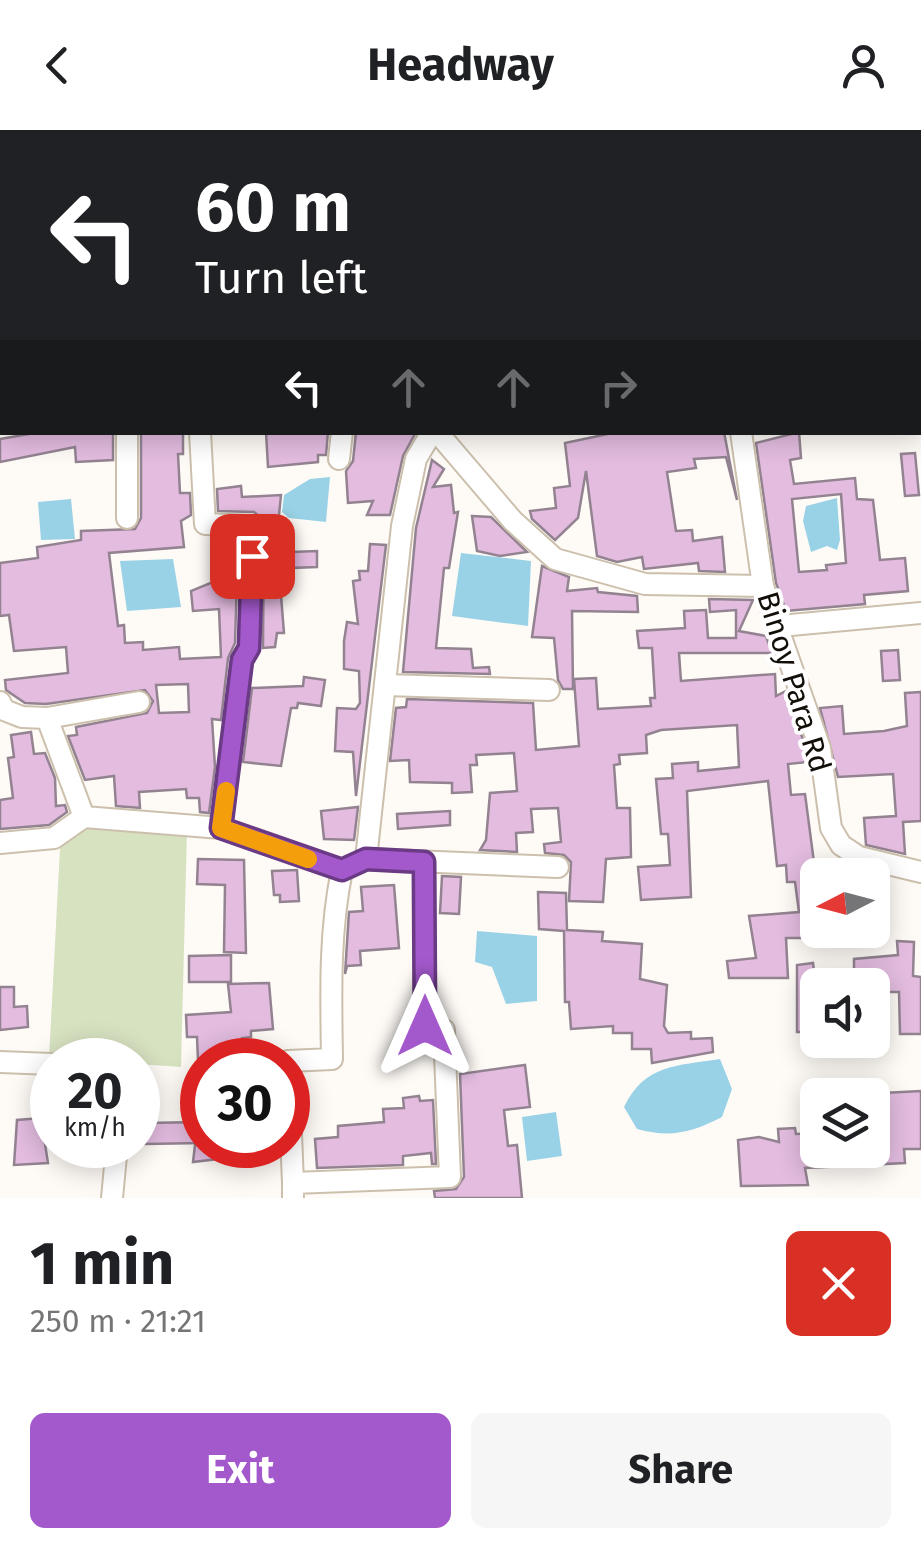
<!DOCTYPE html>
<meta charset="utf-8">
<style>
body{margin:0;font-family:"Fira Sans",sans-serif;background:#f6f6f6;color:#202124;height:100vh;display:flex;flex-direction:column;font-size:38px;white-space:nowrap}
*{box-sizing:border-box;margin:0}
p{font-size:32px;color:#757577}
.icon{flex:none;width:55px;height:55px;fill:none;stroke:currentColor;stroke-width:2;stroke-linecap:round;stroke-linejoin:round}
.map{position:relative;height:1068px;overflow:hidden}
.drawer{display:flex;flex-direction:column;background:#fff;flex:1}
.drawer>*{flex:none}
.hud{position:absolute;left:0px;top:0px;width:922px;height:305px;box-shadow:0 5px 25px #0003;background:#202124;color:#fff;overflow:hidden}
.needle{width:65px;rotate:264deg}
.tools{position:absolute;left:800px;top:728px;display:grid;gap:20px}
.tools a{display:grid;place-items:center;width:90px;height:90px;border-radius:15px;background:#fff;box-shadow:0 5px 25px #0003;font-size:50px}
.speed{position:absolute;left:30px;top:908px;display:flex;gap:20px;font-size:50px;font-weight:700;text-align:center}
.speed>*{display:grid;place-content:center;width:130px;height:130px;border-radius:50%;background:#fff;box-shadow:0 5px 25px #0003;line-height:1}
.speed small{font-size:25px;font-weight:400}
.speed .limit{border:15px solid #d22;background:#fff;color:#111}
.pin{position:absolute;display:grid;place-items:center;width:85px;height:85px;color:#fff;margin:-42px;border-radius:20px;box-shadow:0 5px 15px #0006}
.me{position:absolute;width:110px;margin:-55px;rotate:0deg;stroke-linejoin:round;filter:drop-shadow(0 0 8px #0008)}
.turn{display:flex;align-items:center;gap:35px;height:210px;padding:0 30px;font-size:45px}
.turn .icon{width:130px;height:130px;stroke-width:2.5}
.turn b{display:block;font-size:70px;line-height:85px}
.lanes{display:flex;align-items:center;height:95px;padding:0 30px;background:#0003;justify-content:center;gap:50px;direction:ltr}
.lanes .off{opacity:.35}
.round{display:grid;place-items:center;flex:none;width:105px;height:105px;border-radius:15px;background:#f6f6f6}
.summary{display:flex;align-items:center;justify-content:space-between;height:170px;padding:0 30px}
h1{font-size:60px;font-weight:700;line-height:75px}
.cta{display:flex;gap:20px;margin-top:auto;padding:20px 30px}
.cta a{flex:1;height:115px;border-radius:15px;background:#a359cc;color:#fff;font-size:40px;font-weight:700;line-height:115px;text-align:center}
.cta a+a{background:#f6f6f6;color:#202124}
header{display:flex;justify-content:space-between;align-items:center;height:130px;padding:0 30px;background:#fff;font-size:45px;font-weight:700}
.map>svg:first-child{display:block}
.green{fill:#d7e2c1}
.water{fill:#99d2e6}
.building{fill:#e3bce0;stroke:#938391;stroke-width:2.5;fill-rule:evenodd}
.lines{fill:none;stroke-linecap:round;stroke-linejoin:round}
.minor-casing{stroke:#ccc0ad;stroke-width:24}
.minor{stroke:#fff;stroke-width:20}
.route-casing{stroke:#6a3a85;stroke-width:25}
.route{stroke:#a359cc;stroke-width:18}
.slow{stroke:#f59e0b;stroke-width:18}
.labels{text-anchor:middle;stroke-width:8;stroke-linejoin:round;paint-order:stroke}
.street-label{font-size:30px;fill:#120e08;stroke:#fff}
</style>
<header><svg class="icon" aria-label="back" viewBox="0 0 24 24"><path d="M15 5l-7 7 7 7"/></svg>Headway<svg class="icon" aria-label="person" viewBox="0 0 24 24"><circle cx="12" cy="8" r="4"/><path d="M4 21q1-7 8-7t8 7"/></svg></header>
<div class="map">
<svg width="921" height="1068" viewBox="0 0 921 1068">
<rect width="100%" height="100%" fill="#fefbf7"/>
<path class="green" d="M83,696L187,701L181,937L138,934V930L49,928L60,718Z"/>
<g class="water">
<path d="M330,347L326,392L289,388L282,382L284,365L310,349Z"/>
<path d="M837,368L840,410L837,420L827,416L811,422L803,391L806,376Z"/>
<path d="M71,369L75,409L41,410L38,372Z"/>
<path d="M461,423L531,431L528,496L452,486Z"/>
<path d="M173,429L181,477L127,481L120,431Z"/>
<path d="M477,801L537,806V871L506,874L492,837L475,832Z"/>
<path d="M720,929L732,959L722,987C691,1003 670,1008 637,999L624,977C645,934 676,936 720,929Z"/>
<path d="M556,982L562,1026L527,1031L522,987Z"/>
</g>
<g class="building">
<path d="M40,302H113V330L76,332L75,317L0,332V309Z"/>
<path d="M141,302H183V324H178L180,363H190L191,385L181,391L184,417L109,423L118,496L124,495L125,513L143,512V520L179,517L180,529L221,527L219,479L193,481L191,461L218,450L215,425L220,424L219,417L238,416L235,513L228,528L221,590L212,589L215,637L209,683L200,682L199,668H187L186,659L139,662L140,678L116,676L114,646L85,650L68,606L77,605L76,597L147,583L153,571L145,560L46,574L25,573L6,560L5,550L68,543L66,517L14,521L9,485L0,486V433L38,428L37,417L81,410V401L135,399L141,388ZM188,554L189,582L159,583L156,555Z"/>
<path d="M266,302H328L326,325H318V332L268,337Z"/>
<path d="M356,302H416L403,326L390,385H367L373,371L348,373L346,341L353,331Z"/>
<path d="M617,302H724L737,370L726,327L694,329L696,338L667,342L676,401L692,400L693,411L722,407L725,442L699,441L698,433L644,439L642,427L617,432L597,426L586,341L578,388L555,410L532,389L530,381L556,378L554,358L570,356L565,313Z"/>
<path d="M799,302L801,328L790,330L794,354L855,348L857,369L873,370L880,430L905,428L908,461L864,465L865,474L786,481L776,453L756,313ZM841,364L846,433L826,435L827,440L799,442L792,369Z"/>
<path d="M915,323L919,365L905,366L901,324Z"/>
<path d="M432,330L444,339L433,357L451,355L454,383L458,382L449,438H444L436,518L471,519L473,538L489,537L490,544L403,542L416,398Z"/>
<path d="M241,356L242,367L281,365L278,395L290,397L288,418L291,422L317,421V437L291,438L290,454L280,453L284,503H277L275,517L263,518L264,390L254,382L218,381L217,359Z"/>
<path d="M472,386L491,387L527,422L500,426L477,421Z"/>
<path d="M370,414L386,415L356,666L353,622L335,621L337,578L356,579L360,573L359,541L344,539V511L347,492L358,494L353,451L360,450L359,441H368Z"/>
<path d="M542,436L569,447L567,461L597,458L598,462L637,466L638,482L572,481L573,559H563L558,550L554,508L532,507Z"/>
<path d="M709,469L753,470L739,501L766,506L772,523H679L681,551L775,544L776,566L786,561L807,621L808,632L788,634L791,665L805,664L815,740L816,750L809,751L818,808H786L788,848H729L727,831L756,828L749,786L799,782L795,752H787L786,735L777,736L768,651L687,661L691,767L641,770L638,737L670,735L668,704H661L656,649L673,648L672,634L698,632V641L739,637L737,595L661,600L646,605L647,623L619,625L620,634L614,635L617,678H630L631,727L606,729L603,772L569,771L571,732L564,725L545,723L544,714L561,712L558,678L531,679L533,702L516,703L517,722L480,720L486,710L490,663L517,661L514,623L476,625L477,635H470L472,662L452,663V653L410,652L409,630L390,631L396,578L406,577L407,569L533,573L536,620L579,616L574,549L596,548L598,579L651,576L650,568H655L652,518H639L637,501L685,498L684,481L706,480L708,508H736V480L710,482Z"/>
<path d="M898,520L900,550L883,551L881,521Z"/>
<path d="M304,547L325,550L321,576L298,573L297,578H291L281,636L243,632L252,558L303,556Z"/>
<path d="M921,562V691L903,692L905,724L866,715L864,688L896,686L893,644L838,647L820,578L842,576L844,604L884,601L907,596L905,563Z"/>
<path d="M31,602L34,624L45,623L55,648L56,676L65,675L67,682L49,695L0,699V670L13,668L8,628L14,627L11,605Z"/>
<path d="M358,677L354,710L324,709L321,681Z"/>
<path d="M450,681V695L398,699L397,684Z"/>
<path d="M198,729L244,730L246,823L224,822L225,755L197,754Z"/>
<path d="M297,740L299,771L280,772V765H274L272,741Z"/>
<path d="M442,746L461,747L459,784L440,783Z"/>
<path d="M394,755L399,818L360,821L361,835L347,836L345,844L349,782L363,781L361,757Z"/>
<path d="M538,762L566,763L567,800L603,802L602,811L642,814L640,849L667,855L664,896L668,903L691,902V909L712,908L713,922L652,933L651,919H632V903H613V896L571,899L569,872H565L564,801L539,799Z"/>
<path d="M897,811L914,812L913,846L921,847V904H900L899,862H874V855H818V902H797V835L813,833L814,841L854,839V829L898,825Z"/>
<path d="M231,825V852H189V826Z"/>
<path d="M269,853L273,899L251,901V907L242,908L243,930H198L197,907H187L186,885L231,882L228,854Z"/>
<path d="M0,857H14V877L27,876L28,897L0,900Z"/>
<path d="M525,935L530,977L504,980L508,1016L517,1015L522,1068H435L434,1061L456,1059L464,1047L460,944Z"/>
<path d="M921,961V1019H904L905,1033L805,1038L808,1055L741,1056L738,1010L759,1007L779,1012L778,999L795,998L796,1004L818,1003V1020H881L883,963Z"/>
<path d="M419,966L420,971L433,970L436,1034H432L431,1023L403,1026V1035L317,1038L315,1009L338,1007V996L384,992L383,979L404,978L403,968Z"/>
<path d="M41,988L48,1033L14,1035L17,990Z"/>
<path d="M202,992V1013L145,1014V993Z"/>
<path d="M195,1015H259L260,1024L193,1032Z"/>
</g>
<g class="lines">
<g class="minor-casing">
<g id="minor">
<path d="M102,0V2"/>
<path d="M391,0L392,2"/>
<path d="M650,0L651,2"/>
<path d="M532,2L539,0"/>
<path d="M920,220H921"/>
<path d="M0,265L2,264"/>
<path d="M127,302V388"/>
<path d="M200,302L205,394L252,396L249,517L242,530L221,698"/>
<path d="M437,302L513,391L555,429L645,454L763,456"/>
<path d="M741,302L763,456L820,618L831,698L841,715L859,727L921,742"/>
<path d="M339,329L342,302"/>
<path d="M780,496L921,483"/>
<path d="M385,555L549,560"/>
<path d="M0,572L4,580L22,587L47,588L84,687L221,698L342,740"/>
<path d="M47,588L139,572"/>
<path d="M0,713L54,708L84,687"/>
<path d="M366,729L558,737"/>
<path d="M0,932L52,934"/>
<path d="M293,1053L288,931L332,929C331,865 329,803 342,740L366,729L402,396L416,329L432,302"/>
<path d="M112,1068L117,1015"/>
<path d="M293,1068V1053L450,1047L444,900L425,895L424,732"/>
</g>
</g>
<use href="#minor" class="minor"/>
</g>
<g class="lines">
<g class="route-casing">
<path id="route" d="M252,426L249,518L242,530L221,698L342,740L366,729L424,732L425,896"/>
</g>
<use href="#route" class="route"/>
<path class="slow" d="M226,661L221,698L308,729"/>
</g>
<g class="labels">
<g class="street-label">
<text transform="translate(794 552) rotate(73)" y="10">Binoy Para Rd</text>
</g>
</g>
</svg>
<div class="tools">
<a><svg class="needle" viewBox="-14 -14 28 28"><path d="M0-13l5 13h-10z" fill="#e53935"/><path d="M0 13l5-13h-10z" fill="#757577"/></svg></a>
<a><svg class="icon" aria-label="sound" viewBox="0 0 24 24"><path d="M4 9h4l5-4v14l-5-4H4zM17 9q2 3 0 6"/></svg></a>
<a><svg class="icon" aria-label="layers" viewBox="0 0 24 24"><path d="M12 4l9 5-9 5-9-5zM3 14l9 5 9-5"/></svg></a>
</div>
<div class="speed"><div>20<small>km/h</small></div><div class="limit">30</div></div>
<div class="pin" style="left:252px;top:426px;background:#d93025"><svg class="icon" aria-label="arrive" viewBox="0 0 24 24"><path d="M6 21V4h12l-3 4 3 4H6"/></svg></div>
<svg class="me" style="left:425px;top:896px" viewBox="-20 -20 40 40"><path d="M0-17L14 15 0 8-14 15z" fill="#a359cc" stroke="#fff" stroke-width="4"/></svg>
<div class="hud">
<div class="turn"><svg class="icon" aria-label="left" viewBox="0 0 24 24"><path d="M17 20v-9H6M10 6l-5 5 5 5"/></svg><div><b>60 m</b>Turn left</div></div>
<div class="lanes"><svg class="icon" aria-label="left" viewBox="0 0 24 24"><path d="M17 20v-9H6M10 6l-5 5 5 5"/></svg><svg class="icon off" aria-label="ahead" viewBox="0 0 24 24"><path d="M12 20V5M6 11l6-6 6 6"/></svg><svg class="icon off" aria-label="ahead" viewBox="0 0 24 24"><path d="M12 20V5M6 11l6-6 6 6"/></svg><svg class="icon off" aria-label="right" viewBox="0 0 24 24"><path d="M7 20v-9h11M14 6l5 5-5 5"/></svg></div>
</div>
</div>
<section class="drawer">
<div class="summary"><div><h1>1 min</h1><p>250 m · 21:21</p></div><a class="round" style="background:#d93025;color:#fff"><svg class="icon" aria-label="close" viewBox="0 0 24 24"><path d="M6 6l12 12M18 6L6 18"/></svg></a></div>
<div class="cta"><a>Exit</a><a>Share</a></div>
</section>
